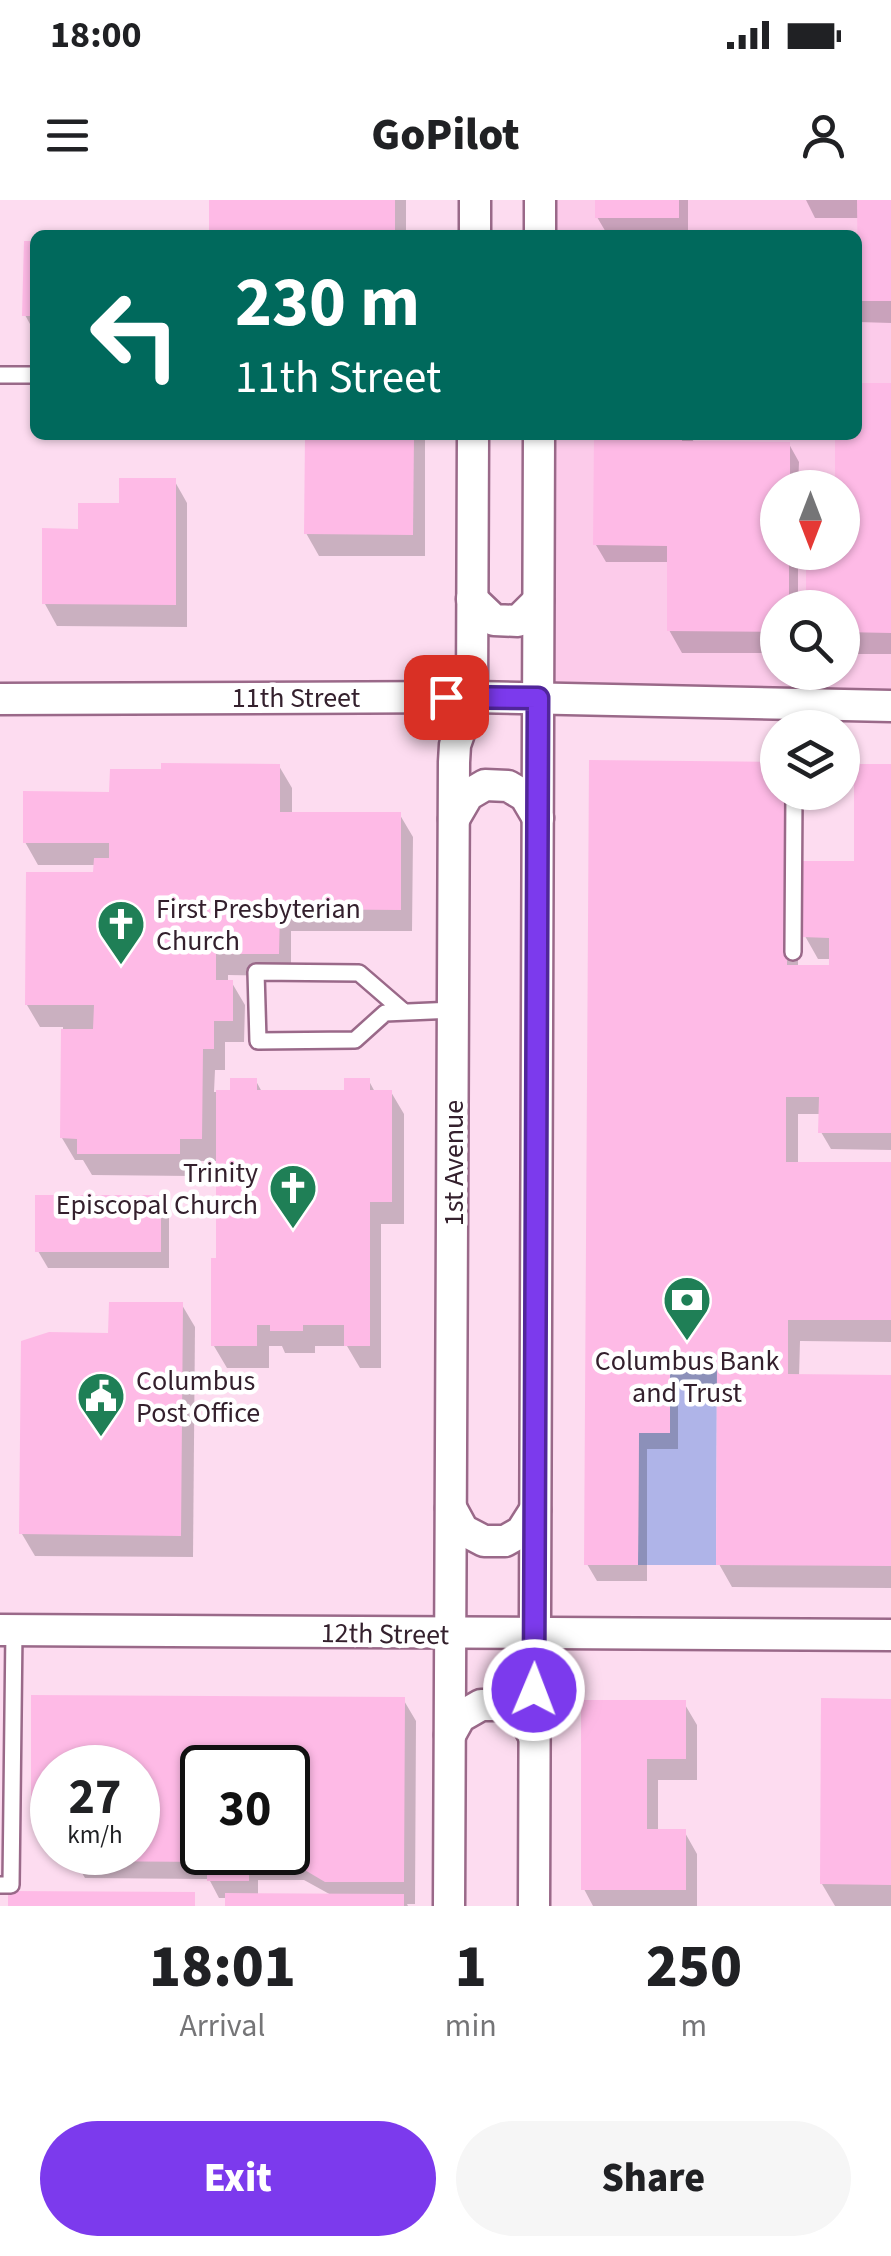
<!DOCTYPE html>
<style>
body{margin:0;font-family:"Source Sans 3",sans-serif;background:#f6f6f6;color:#202124;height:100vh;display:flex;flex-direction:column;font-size:38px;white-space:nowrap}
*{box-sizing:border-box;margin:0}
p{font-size:32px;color:#757577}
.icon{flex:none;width:55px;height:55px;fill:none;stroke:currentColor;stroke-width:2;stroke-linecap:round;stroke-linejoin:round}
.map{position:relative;height:1706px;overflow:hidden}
.sheet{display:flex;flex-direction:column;background:#fff;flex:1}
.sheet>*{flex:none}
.top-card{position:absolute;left:30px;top:30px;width:832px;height:210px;border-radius:15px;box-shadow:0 2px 8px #0004;background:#00695c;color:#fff;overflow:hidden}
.needle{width:65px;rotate:180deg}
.controls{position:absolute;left:760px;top:270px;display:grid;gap:20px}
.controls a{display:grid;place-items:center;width:100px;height:100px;border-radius:50%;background:#fff;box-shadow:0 2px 8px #0004;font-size:50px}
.speed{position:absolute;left:30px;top:1545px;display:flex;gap:20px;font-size:50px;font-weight:700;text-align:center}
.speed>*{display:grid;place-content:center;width:130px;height:130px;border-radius:50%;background:#fff;box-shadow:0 2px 8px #0004;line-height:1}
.speed small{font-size:25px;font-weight:400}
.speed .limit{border:5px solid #111;border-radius:15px;background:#fff;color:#111}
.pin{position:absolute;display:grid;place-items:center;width:85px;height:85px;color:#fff;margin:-42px;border-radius:20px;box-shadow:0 5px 15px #0006}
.me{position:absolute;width:110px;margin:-55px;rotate:1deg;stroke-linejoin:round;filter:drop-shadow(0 0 8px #0008)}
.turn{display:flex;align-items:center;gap:35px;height:210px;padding:0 40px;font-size:45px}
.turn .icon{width:130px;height:130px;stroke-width:2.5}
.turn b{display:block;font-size:70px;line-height:85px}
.eta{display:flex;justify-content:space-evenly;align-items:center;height:170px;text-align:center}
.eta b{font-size:60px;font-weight:800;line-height:70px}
.action{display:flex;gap:20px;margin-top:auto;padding:20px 40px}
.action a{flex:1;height:115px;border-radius:60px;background:#7c3aed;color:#fff;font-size:40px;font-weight:800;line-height:115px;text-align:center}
.action a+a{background:#f6f6f6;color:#202124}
.status{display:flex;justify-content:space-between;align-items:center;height:70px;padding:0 50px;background:#fff;direction:ltr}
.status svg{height:28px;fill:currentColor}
header{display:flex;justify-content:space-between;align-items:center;height:130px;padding:0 40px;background:#fff;font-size:45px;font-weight:800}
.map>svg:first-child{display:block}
.built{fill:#fccbea;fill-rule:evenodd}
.green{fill:#afb4e8}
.shadow{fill:#0003;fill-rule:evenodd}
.building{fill:#febae6;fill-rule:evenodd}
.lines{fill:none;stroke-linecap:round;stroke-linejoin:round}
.lane-casing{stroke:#9a6989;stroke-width:20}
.street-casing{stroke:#9a6989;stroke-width:35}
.lane{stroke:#fff;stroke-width:15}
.street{stroke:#fff;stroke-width:30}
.route-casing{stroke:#51269a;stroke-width:25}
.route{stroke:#7c3aed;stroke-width:18}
.labels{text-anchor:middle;stroke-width:9;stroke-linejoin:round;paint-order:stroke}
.street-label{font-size:28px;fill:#34202d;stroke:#fff}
.poi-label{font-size:28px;fill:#34202d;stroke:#fff;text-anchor:start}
</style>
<div class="status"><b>18:00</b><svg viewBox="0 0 49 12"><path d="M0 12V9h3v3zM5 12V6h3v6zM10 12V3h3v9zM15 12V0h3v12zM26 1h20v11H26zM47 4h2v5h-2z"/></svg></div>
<header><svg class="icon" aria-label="menu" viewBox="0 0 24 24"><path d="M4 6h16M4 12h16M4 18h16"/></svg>GoPilot<svg class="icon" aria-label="person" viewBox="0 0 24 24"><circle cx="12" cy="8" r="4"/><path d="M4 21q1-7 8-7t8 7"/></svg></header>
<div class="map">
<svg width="891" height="1706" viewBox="0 0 891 1706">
<rect width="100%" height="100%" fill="#fddcf0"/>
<path class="built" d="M540,0H891V506L538,498L539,235H858V35H540ZM778,288H842V352H778ZM778,408H842V472H778Z"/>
<path class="green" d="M670,1164H717L716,1365H638L639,1233Z"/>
<g class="shadow">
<rect x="211" y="0" width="195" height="35"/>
<path d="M597,0H688V34L694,35H597L607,34L597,17Z"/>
<path d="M806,0H891V123L858,122L860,18H815Z"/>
<path d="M35,43V133L25,115Z"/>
<path d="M858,186H891V454H842V288L839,235H858Z"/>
<path d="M335,235H425V356H319L306,333Z"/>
<path d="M596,235H690L695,244H789L799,262L798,288H778V352H798V408H778V448H767V453H682L669,430L670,362H606L596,345Z"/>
<path d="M174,280L187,303V427L57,426L45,404L80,331L121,306Z"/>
<path d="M279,566L292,588V614L400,615L413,637L412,731H291V776L228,775V783H232L245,805L244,842H225V870H215L214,892H233L256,881L262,892H347L369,881L375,892H391L404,914V1024H381V1168H360L347,1146H315V1153H285L282,1146H269V1168H227L214,1146L218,1061V961H191V976L92,975L83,960H75L62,938L63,827H40L27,805L96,674V665H38L25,642L112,594Z"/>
<path d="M891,567V950L831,949L821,932V914H798V964L891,965V1142L800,1141L799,1177H891V1388L732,1387L719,1364L720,1186H678V1249H647V1381H597L587,1364L778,592H799L798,767L833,768L831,759H818L805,736L858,663Z"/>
<path d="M159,997L169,1014V1068H48L38,1051Z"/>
<path d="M182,1105L195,1127L193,1357L35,1356L22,1334L111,1135Z"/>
<path d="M34,1498L403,1499L416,1521L415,1704H407L408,1706H228V1698H219L209,1679L85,1678L75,1661L138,1652V1568H52V1619H43L33,1602ZM202,1568H288V1652H202ZM258,1680H304L333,1696H258Z"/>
<path d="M891,1501V1706H835L822,1684Z"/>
<path d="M584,1503H684L697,1525V1580H658V1631H684L697,1654V1706H593L584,1689Z"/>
</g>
<g class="building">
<path d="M209,0H395V34L209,35Z"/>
<rect x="595" y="0" width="84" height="18"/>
<path d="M857,0H891V101H858Z"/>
<path d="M24,41H35V116H22Z"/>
<path d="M858,183H891V433L842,432V408H806V352H842V288H835V235H858Z"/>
<path d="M305,235H414L413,335L304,334Z"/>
<path d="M594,235H682V241L790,242V288H778V352H789V408H778V432L667,431V346L593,345Z"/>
<path d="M119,278H176V405L42,404V328L78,329V303H119Z"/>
<path d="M589,560L778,562V592H788L787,765H829V738L802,737L803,661H854V564H891V933H818L819,897H786V962H891V1120H788V1174L891,1175V1366L716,1365L717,1164H670V1233H639L638,1365H584Z"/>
<path d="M161,563L280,564V612H401V710L280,709L279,754H216V780H233V821H214V849H203L202,939H180V954H77V939L60,938L61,829H93L94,805H25L26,672H93L94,658H109V643H23V591L109,592L110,569H161Z"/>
<path d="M230,878H257V890H344V878H370V890H392V1002H370V1146H344V1125H303V1131H270V1125H257V1146H211V1058H216V890H230Z"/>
<rect x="35" y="995" width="126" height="57"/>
<path d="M109,1102H183L181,1336L19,1334L21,1141L49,1132L108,1133Z"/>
<path d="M31,1495L405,1497L404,1682H325L293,1663H249V1681H207V1662L73,1661V1652H138V1568H52V1603L31,1602ZM202,1568H288V1652H202Z"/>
<path d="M821,1498L891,1499V1685L820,1684Z"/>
<path d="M581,1500H686V1559H647V1629H686V1690H581Z"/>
<path d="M8,1691L195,1692V1706H8Z"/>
<path d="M225,1693L404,1694V1706H225Z"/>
</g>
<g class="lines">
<g class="lane-casing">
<g id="lane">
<path d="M0,175H35"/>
<path d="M793,752L794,592"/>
<path d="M403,811L359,773L256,772L258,841L355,840L385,813L454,810"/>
<path d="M0,1685H11L14,1430"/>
</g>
</g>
<g class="street-casing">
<g id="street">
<path d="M475,35V0"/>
<path d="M540,35V0"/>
<path d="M472,399L494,420L518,421L538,401"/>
<path d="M0,499L472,497L891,506"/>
<path d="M454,619L468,595L485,585L508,586L525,596L538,618"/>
<path d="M451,1308L463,1330L484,1341H505L521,1332L535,1310"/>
<path d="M0,1430L891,1435"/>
<path d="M450,1535L460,1517L481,1505H505L523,1516L534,1536"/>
<path d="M449,1706L454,562L455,545L472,497L473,235"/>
<path d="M534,1706L539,235"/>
</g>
</g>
<use href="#lane" class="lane"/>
<use href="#street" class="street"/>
</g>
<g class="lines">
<g class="route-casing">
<path id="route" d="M446,497L538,498L534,1490"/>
</g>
<use href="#route" class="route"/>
</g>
<defs>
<g id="church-pin" transform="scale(2.5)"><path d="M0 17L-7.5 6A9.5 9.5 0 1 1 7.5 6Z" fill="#1f7f56" stroke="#fff"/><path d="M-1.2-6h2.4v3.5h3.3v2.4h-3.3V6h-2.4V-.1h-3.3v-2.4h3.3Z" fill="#fff"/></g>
<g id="bank-pin" transform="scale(2.5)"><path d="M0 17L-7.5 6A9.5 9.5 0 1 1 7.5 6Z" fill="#1f7f56" stroke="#fff"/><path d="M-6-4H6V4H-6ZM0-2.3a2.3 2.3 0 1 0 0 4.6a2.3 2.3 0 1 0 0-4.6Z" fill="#fff"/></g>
<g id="civic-pin" transform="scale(2.5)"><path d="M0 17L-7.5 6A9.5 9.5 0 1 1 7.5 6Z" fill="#1f7f56" stroke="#fff"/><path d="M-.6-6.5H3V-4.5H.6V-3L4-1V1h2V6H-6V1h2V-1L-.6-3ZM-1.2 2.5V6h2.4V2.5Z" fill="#fff"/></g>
</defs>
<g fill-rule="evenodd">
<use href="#church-pin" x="121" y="724"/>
<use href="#church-pin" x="293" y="988"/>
<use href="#bank-pin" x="687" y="1100"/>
<use href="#civic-pin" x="101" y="1196"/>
</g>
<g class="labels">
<g class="street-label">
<text x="296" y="507">11th Street</text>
<text transform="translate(453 963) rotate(-90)" y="10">1st Avenue</text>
<text transform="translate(385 1433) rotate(1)" y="10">12th Street</text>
</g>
<g class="poi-label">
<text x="156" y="718">First Presbyterian<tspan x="156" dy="32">Church</tspan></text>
<text x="258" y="982" text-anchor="end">Trinity<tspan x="258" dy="32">Episcopal Church</tspan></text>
<text x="687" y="1170" text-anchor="middle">Columbus Bank<tspan x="687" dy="32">and Trust</tspan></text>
<text x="136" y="1190">Columbus<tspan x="136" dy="32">Post Office</tspan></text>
</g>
</g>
</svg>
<div class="controls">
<a><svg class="needle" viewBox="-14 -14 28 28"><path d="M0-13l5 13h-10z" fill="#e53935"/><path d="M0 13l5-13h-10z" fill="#757577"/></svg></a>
<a><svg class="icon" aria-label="search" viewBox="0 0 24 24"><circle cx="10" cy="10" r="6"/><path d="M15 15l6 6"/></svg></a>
<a><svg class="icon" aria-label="layers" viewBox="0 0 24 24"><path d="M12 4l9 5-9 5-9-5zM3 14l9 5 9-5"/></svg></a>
</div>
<div class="speed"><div>27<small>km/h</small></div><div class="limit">30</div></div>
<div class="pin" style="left:446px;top:497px;background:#d93025"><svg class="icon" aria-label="arrive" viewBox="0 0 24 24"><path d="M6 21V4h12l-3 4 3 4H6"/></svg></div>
<svg class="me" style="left:534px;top:1490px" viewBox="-20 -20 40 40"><circle r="17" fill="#7c3aed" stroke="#fff" stroke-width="3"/><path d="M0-11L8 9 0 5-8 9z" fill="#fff"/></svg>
<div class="top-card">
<div class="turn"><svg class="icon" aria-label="left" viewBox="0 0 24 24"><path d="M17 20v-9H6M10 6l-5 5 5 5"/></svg><div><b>230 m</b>11th Street</div></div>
</div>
</div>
<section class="sheet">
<div class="eta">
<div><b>18:01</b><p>Arrival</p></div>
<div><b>1</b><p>min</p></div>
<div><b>250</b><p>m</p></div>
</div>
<div class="action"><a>Exit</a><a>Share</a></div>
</section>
